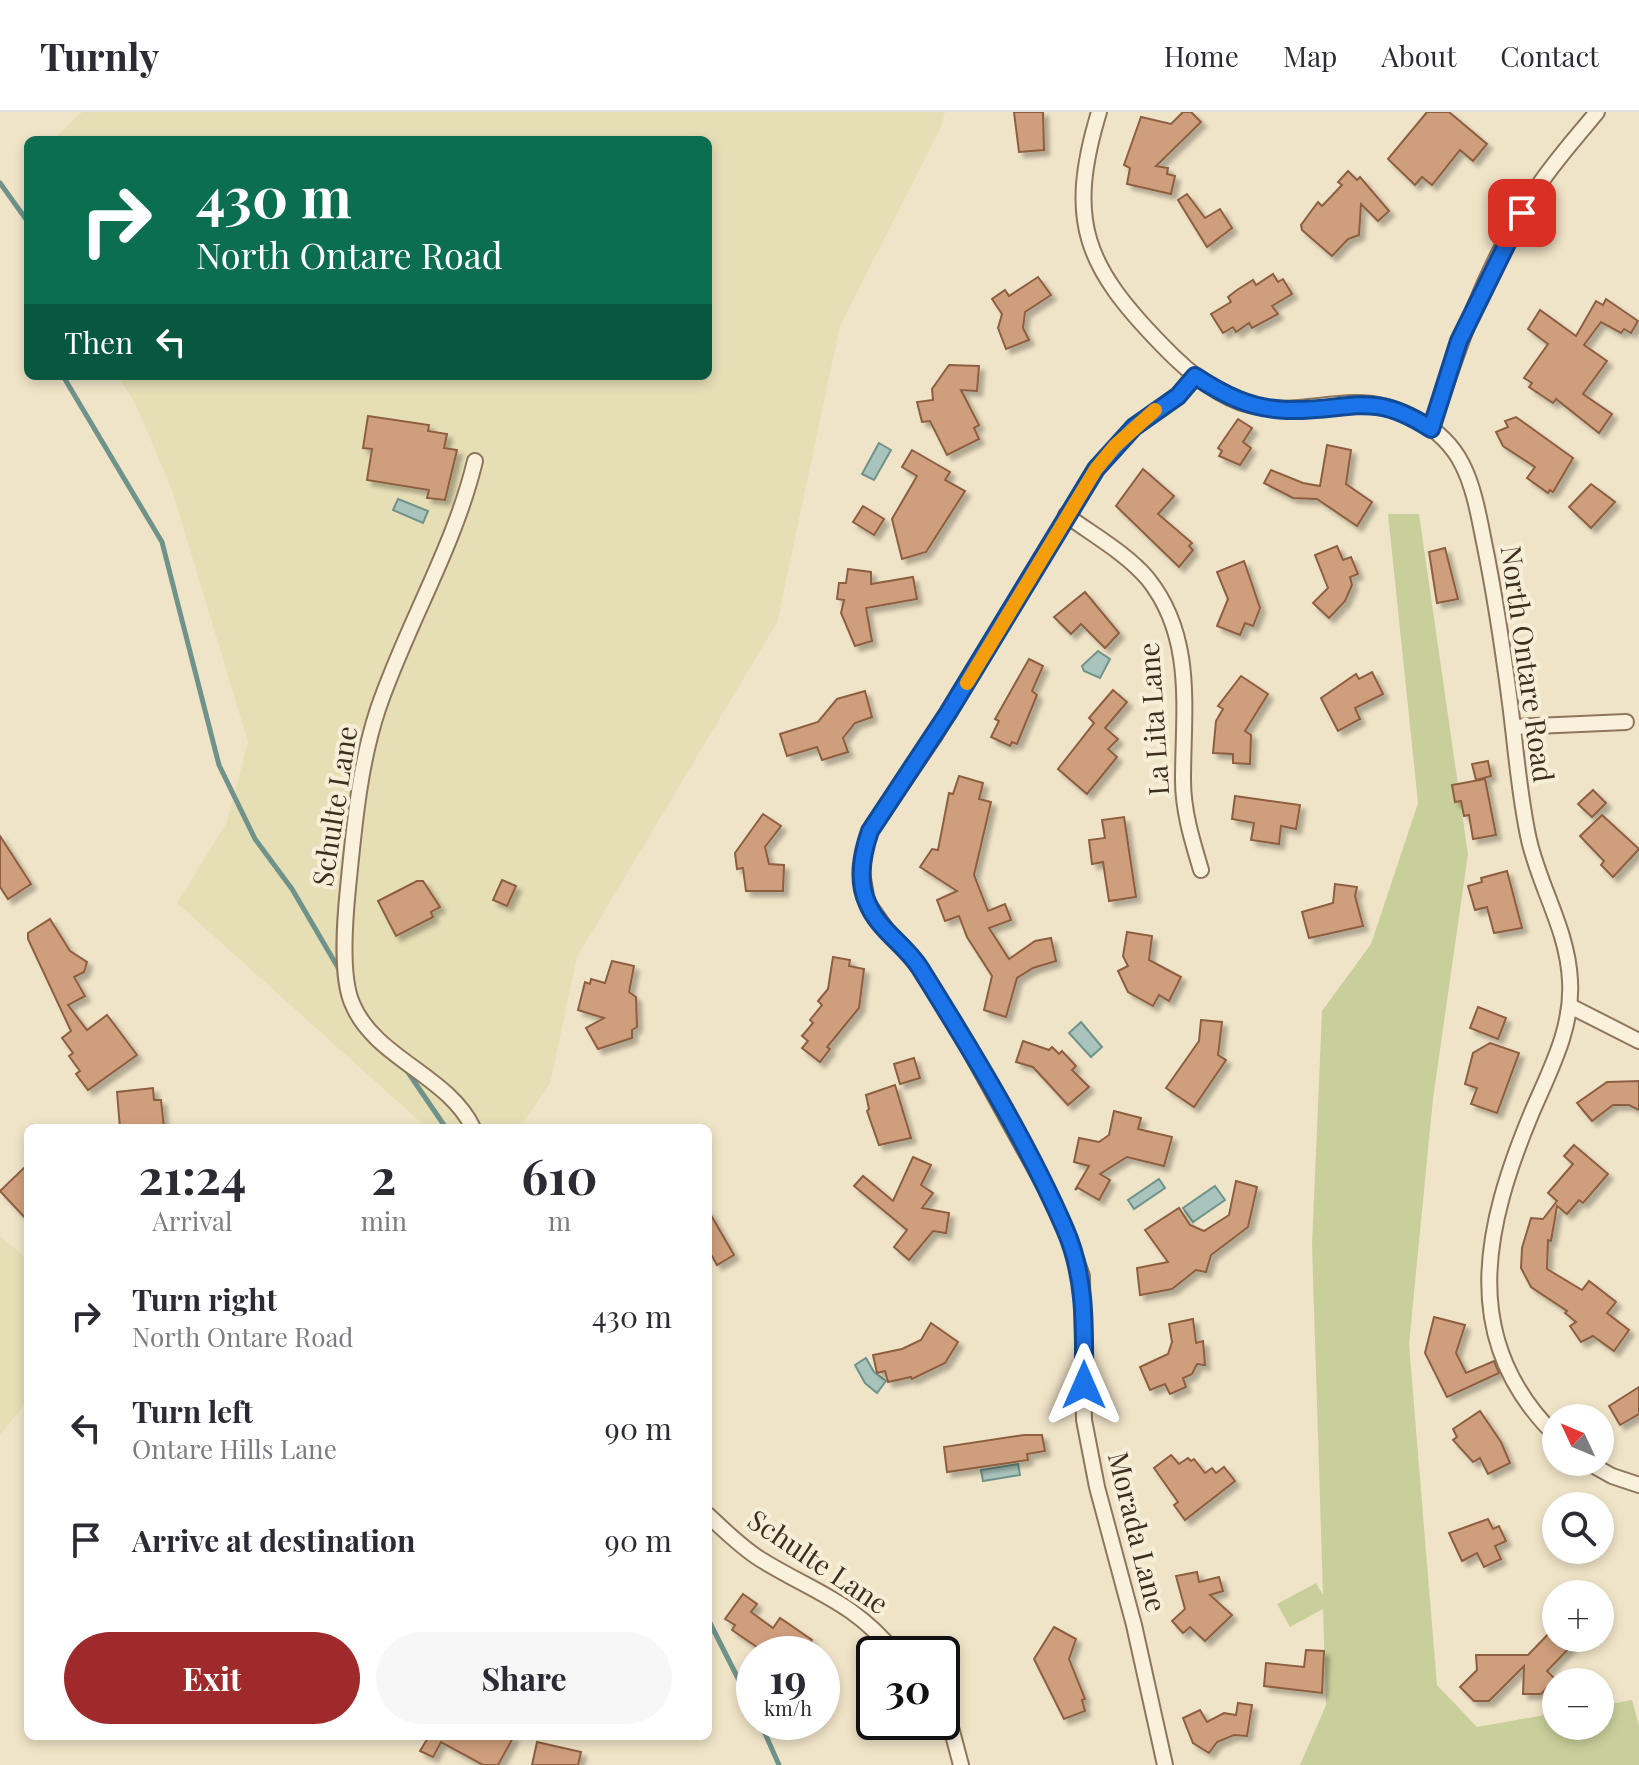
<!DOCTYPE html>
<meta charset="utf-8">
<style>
body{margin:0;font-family:"Playfair Display",serif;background:#f7f7f7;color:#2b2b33;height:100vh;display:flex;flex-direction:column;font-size:30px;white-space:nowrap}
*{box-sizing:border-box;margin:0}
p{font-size:26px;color:#7c7c81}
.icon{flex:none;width:44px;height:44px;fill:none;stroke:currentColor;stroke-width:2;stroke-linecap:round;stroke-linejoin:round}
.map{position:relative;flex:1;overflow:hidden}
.drawer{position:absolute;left:24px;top:1012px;width:688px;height:616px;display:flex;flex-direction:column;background:#fff;border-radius:12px;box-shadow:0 4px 12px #0003}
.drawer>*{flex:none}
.hud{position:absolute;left:24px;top:24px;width:688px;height:244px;border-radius:12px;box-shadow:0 4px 12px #0003;background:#0b6e4f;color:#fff;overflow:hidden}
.needle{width:52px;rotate:314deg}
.buttons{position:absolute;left:1542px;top:1292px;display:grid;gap:16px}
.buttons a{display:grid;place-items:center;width:72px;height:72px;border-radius:50%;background:#fff;box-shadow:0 4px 12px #0003;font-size:40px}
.speed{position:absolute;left:736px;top:1524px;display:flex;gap:16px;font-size:40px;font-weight:700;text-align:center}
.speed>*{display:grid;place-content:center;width:104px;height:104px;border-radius:50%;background:#fff;box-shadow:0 4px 12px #0003;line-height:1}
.speed small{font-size:20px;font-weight:400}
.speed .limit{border:4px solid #111;border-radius:12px;background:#fff;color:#111}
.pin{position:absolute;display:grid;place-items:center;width:68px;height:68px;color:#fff;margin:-34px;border-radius:16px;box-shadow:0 4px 12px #0006}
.me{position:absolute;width:88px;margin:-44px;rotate:0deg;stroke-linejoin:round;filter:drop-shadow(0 0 6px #0008)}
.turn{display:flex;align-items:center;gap:28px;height:168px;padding:0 40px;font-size:36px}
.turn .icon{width:104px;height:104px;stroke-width:2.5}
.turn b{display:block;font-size:56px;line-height:68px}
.then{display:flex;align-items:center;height:76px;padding:0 40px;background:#0003;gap:16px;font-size:30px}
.eta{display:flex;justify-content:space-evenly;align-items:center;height:136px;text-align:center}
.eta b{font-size:48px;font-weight:700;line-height:56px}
.action{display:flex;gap:16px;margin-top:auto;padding:16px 40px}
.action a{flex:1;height:92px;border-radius:48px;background:#9e2a2b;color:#fff;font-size:32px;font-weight:700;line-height:92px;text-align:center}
.action a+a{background:#f7f7f7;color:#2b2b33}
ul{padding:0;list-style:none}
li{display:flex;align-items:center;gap:24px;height:112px;padding:0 40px}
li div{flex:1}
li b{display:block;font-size:30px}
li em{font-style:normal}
header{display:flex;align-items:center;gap:48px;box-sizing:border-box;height:112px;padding:0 40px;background:#fff;border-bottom:2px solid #e1e1e2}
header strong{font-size:38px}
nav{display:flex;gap:44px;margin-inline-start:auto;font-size:28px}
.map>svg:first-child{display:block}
.farmland{fill:#e6deb5}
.green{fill:#c9cf9b}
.water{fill:#a9c4bc;stroke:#6f938a;stroke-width:2}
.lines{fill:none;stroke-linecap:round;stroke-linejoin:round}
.stream{stroke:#6f938a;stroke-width:5}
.building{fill:#cf9f7d;stroke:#8d5f41;stroke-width:2;filter:url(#shadow)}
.minor-casing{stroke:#8d765c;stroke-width:18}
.minor{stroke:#faf1dc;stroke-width:14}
.route-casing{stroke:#114b97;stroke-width:20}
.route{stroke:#1a73e8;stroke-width:14}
.slow{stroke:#f59e0b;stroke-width:14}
.labels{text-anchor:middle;stroke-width:8;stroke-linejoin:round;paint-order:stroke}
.street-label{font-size:28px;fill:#3d2e20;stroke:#f7eed8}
</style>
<header>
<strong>Turnly</strong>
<nav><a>Home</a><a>Map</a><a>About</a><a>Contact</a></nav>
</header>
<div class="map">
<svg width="1639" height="1653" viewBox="0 0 1639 1653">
<defs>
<filter id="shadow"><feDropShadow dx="5" dy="5" stdDeviation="2" flood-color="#0004"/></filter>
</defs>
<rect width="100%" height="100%" fill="#f0e4c8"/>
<g class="farmland">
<path d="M82,0H945L941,15L840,214L777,511L577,845L550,972L519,1016H427L177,791L227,710L248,630L172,378L135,291L118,264H708V28H53Z"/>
<path d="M0,1124L28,1148V1288L0,1323Z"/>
</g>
<path class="green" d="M1388,402H1419L1468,742L1433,987L1409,1232L1437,1573L1477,1615L1556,1601V1614H1600V1594L1632,1588L1639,1614V1653H1300L1326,1593L1323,1497L1290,1515L1277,1492L1316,1471L1323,1483L1312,1133L1322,899L1371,832L1418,691Z"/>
<g class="water">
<path d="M879,331L891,338L874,368L862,362Z"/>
<path d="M398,387L428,399L423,411L393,398Z"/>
<path d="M1098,539L1110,547L1100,566L1084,559L1082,554Z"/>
<path d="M1081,910L1102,935L1091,945L1069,921Z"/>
<path d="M1159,1067L1165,1076L1134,1097L1128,1088Z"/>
<path d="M1215,1074L1225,1088L1193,1110L1183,1096Z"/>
<path d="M866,1246L874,1260L886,1269L877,1281L865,1271L855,1253Z"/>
<path d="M1018,1352L1020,1363L983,1369L981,1358Z"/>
</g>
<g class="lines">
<g class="stream">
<path d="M0,71L28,110"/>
<path d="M63,264L162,430L219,653L255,727L292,777L340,859"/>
<path d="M405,956L446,1016"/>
<path d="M708,1507L754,1598"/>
<path d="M760,1610L779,1653"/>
</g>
</g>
<g class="building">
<path d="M1014,0H1043L1044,38L1019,40Z"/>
<path d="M1183,0H1191L1201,10L1156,54L1168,56L1167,62L1175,64L1171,82L1127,72L1130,56L1124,53L1141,5L1171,12Z"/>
<path d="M1427,0H1449L1487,32L1473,49L1460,38L1432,73L1422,65L1415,73L1388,47Z"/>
<path d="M1348,59L1357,68L1360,65L1389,99L1378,109L1361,92L1359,123L1348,127L1332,144L1302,118L1301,113L1318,90L1322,94L1342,73L1338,70Z"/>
<path d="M1187,82L1205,106L1220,97L1232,116L1207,135L1178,88Z"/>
<path d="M1273,162L1278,170L1283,167L1292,182L1272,194L1278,202L1252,216L1249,211L1236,220L1233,215L1223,221L1211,202L1231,190L1228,185L1237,178L1253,168L1256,173Z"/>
<path d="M1038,165L1051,183L1025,200L1023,216L1029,228L1006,237L998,216L1002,202L992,187L1005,178L1009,184Z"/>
<path d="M1606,187L1638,209L1631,221L1624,217L1621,221L1601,210L1584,233L1607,249L1583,282L1612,302L1599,321L1556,287L1553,291L1529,275L1532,271L1524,266L1548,232L1528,217L1540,198L1576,224L1596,189L1603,193Z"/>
<path d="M949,253L979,254L977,279L961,278L979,313L974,316L979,327L947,343L930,309L922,310L917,290L933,288L932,277Z"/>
<path d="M368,304L429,313L428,319L447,322L444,336L457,338L445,388L427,386L429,378L367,368L372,337L363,336Z"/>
<path d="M1516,305L1573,346L1553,380L1550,378L1548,381L1527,366L1535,355L1503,334L1496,320L1508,315L1505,309Z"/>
<path d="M1238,307L1252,316L1243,330L1251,336L1240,353L1219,344L1222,339L1218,336Z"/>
<path d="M1327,333L1351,338L1346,372L1372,390L1357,414L1317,387L1293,386L1264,371L1271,358L1303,371L1320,374Z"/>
<path d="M912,338L950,360L945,368L965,379L926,440L902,447L892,407L917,364L902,355Z"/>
<path d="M1143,357L1174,384L1158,402L1192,431L1189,434L1193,438L1179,455L1116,394Z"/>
<path d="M1591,372L1615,390L1591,416L1569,395Z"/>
<path d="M863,394L884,407L874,423L853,410Z"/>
<path d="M1337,434L1343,448L1351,445L1358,462L1350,465L1352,473L1345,489L1329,506L1313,491L1328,476L1315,443Z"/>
<path d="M1445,436L1458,487L1437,491L1429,440Z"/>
<path d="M1244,449L1260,496L1253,514L1245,511L1240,523L1217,514L1228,487L1217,460Z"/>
<path d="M848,457L871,460V472L913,465L917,487L866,496L872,529L855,534L841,501L844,488L837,487L839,471H846Z"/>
<path d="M1085,480L1119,521L1105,536L1081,512L1071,522L1054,505Z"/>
<path d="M1029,547L1043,554L1032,579L1037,583L1017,632L1012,630L1010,634L991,625L999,609L995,607Z"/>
<path d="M1372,560L1383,582L1355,596L1360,607L1338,619L1321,586L1356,562L1359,567Z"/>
<path d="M1241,564L1268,582L1245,619L1251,623L1250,652L1233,651V642L1213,641L1216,609L1223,597L1218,594Z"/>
<path d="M1113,578L1127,590L1105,616L1118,627L1108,637L1117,645L1087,682L1058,657L1094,611L1089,606Z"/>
<path d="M865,579L872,605L855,611L843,626L848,640L822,648L817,635L787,644L780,622L818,610L837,587Z"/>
<path d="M1488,649L1491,664L1476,668L1472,652Z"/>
<path d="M959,664L983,671L979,687L991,690L974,763L988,799L1005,792L1011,808L989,816L1009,847L1035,829L1051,826L1056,849L1033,856L1017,866L1006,905L984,898L992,864L967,825L959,804L945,809L937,788L957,779L920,755L932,737L938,738L949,681L953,682Z"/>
<path d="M1485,667L1496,723L1473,727L1469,703L1464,704L1461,689L1455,690L1452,673Z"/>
<path d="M1593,678L1606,691L1592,705L1578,692Z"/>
<path d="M1235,684L1300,693L1296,717L1281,714L1279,732L1251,728L1254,711L1232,707Z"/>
<path d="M763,702L781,714L765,735L769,752L784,753L783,779H746L743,756L737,757L735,741Z"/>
<path d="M1602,703L1639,737L1613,765L1601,753L1604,749L1580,724Z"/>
<path d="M1124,705L1136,785L1109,789L1103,750L1092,752L1089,728L1105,726L1102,708Z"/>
<path d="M0,724L31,772L8,787L0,775Z"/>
<path d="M1507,759L1522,816L1494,821L1487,795L1475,798L1468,774L1482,770L1481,766Z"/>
<path d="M502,768L516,774L507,794L493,788Z"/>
<path d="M417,769H423L440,795L431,800L433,805L396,824L378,789Z"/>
<path d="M1335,772L1357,775L1355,784L1363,814L1309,826L1302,800L1333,791Z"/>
<path d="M50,807L70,839L87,850L84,860L74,865L85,884L68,893L87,918L107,903L137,943L88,978L76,962L80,959L69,944L73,941L62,926L71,919L28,827V821Z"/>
<path d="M1127,820L1152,824L1149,848L1181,865L1169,889L1159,883L1153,894L1128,880L1118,859L1128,854L1123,844Z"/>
<path d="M833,845L850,848L849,854L864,857L859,896L827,935L830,937L820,950L802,936L808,929L802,924L813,911L810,908L822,893L818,889L828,877Z"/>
<path d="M612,849L634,854L629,880L636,885L637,915L632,918V926L598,937L586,916L604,906L578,898L585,870L590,872L591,867L605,871Z"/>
<path d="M1478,895L1506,906L1498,927L1470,916Z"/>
<path d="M1201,908L1222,910L1218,943L1226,948L1194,995L1166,976L1199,929Z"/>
<path d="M1023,929L1049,938L1052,935L1059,942L1062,939L1076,954L1072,958L1089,975L1068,993L1033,955L1016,950Z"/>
<path d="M1490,931L1519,941L1497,1001L1471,992L1477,976L1465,972L1473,941Z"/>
<path d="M914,946L920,966L900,972L894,952Z"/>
<path d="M1639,969V998L1629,993H1613L1592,1009L1577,991L1607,970Z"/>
<path d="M895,973L911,1026L879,1033L867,999L869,997L866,983Z"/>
<path d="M153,976L154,988H161L164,1016H120L117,980Z"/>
<path d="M1114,999L1141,1006L1138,1017L1172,1025L1164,1054L1127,1045L1100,1062L1110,1068L1099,1088L1078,1076L1075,1078L1089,1054L1074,1050L1079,1026L1099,1030L1109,1023Z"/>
<path d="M1574,1033L1608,1062L1583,1091L1579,1088L1567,1102L1557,1094L1551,1129L1548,1128L1547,1157L1582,1178L1589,1169L1616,1190L1607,1201L1629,1218L1614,1239L1593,1224L1581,1230L1570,1214L1576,1210L1565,1201L1567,1199L1531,1175L1521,1156L1522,1136L1531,1106L1543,1107L1557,1089L1548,1081L1573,1052L1564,1044Z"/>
<path d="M913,1045L931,1053L921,1073L933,1081L922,1096L949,1101L946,1121L933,1119L909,1148L894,1135L907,1118L854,1074L863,1064L893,1089Z"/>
<path d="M28,1052V1109L0,1079Z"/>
<path d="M1236,1069L1257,1075L1248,1115L1211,1143L1206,1160L1196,1158L1172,1177L1140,1183L1137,1156L1168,1150L1145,1118L1179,1096L1190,1113L1204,1119L1229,1103Z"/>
<path d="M708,1098L734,1143L717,1153L708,1137Z"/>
<path d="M1434,1205L1465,1213L1456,1241L1466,1261L1494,1249L1499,1261L1447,1285L1425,1241Z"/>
<path d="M1193,1207L1196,1231L1203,1229L1205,1253L1197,1252L1192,1262L1183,1266L1186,1275L1170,1282L1165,1272L1150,1278L1140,1255L1168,1242L1172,1230L1169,1212Z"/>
<path d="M931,1211L958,1230L945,1251L912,1267L911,1265L888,1270L885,1259L877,1261L873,1243L902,1237L921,1228Z"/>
<path d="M1639,1275V1302L1620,1313L1609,1294Z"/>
<path d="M1480,1299L1501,1330L1510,1351L1488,1362L1480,1346L1473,1350L1453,1328L1457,1325L1453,1317Z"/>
<path d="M1024,1323H1042L1045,1339L1027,1342L1028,1348L947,1360L944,1335Z"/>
<path d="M1171,1343L1179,1352L1188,1346L1191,1349L1194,1347L1205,1361L1212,1356L1216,1361L1224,1355L1235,1369L1185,1408L1174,1393L1178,1390L1154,1356Z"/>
<path d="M1488,1407L1493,1417L1499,1414L1506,1429L1495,1434L1501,1447L1484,1455L1477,1441L1462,1449L1449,1421Z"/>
<path d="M1197,1460L1199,1470L1219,1465L1223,1479L1210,1483L1232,1503L1205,1529L1190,1515L1183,1521L1172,1509L1185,1497L1176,1464Z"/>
<path d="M743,1482L757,1492L751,1500L773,1516L780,1506L812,1528L802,1542H767L732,1518L735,1513L725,1507Z"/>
<path d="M1556,1514V1526H1579L1547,1559L1555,1567L1541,1582H1523L1524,1554L1489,1589H1474L1460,1575L1477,1558L1476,1543H1528Z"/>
<path d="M1054,1515L1076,1527L1069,1547L1085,1587L1082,1588L1085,1599L1064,1607L1034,1547Z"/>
<path d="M1306,1538L1324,1539L1322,1581L1264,1574L1266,1551L1304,1555Z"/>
<path d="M1238,1591L1252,1593L1247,1624L1234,1623L1217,1630L1209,1641L1193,1631L1183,1606L1200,1598L1207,1610L1224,1601L1236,1603Z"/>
<path d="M429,1624H514L498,1653H483L441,1630L433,1645L420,1639Z"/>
<path d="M537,1630L581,1640L578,1653H532Z"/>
</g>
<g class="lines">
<g class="minor-casing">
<g id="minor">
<path d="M1099,0C1066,109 1085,154 1162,233C1185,257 1216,285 1249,293C1286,302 1317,292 1354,291C1395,290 1443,314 1462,352C1474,375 1479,405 1484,430C1495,483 1503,538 1510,591C1516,637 1519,683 1529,728C1540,776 1568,819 1570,869C1573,916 1550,958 1532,1000C1484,1115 1458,1228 1556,1324"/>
<path d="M1431,317C1458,236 1485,154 1533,82C1551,53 1575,27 1597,0"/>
<path d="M1066,403C1093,423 1126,441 1148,467C1195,526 1183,598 1183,668C1183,699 1192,728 1201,758"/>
<path d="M1513,615L1626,610"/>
<path d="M1570,894L1639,929"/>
<path d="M473,1016C448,963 374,946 352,891C340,863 345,806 348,776C354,717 359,654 378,597C407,512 454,436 475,349"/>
<path d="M1587,1350L1612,1364L1639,1373"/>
<path d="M708,1403C725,1419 741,1435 760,1447C815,1481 853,1489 896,1542"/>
<path d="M942,1604L952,1619L961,1653"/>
<path d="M1165,1653L1134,1513L1097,1375L1084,1308L1082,1164L1066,1119L1045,1075L955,912L917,851L893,827L867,790L861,754L870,719L934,625L1096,357L1134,315L1178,284L1195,264"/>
</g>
</g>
<use href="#minor" class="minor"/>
</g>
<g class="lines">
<g class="route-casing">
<path id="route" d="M1084,1273C1084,1220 1087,1167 1065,1117C1028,1031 970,936 920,856C905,832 878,818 867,790C857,767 862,742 870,719L948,601L1096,357L1134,315L1178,284L1195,264C1224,283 1251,297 1287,298C1350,300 1370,277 1431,317L1459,229L1522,101"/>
</g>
<use href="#route" class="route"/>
<path class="slow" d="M967,571L1096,357L1115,334L1155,298"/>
</g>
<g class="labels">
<g class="street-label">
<text transform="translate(1527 552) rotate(82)" y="10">North Ontare Road</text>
<text transform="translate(1154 607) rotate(-94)" y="10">La Lita Lane</text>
<text transform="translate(335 694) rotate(-81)" y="10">Schulte Lane</text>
<text transform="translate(1137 1420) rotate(76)" y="10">Morada Lane</text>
<text transform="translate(818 1450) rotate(34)" y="10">Schulte Lane</text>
</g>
</g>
</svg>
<div class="buttons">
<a><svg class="needle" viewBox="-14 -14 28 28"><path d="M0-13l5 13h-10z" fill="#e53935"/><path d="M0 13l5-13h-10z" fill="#7c7c81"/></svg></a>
<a><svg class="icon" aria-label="search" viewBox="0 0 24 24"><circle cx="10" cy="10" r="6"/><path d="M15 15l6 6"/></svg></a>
<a>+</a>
<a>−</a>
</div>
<div class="speed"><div>19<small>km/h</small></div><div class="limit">30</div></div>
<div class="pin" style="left:1522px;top:101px;background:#d93025"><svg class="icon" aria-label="arrive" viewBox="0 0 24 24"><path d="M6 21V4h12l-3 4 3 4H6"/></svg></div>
<svg class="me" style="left:1084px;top:1273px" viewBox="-20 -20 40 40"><path d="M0-17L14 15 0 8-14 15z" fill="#1a73e8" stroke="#fff" stroke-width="4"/></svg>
<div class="hud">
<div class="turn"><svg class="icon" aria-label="right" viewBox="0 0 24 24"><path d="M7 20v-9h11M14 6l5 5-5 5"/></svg><div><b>430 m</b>North Ontare Road</div></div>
<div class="then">Then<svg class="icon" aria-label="left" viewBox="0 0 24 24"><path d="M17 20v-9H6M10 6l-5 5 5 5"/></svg></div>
</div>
<section class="drawer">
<div class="eta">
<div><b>21:24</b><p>Arrival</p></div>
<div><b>2</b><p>min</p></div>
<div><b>610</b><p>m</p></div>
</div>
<ul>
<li><svg class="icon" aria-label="right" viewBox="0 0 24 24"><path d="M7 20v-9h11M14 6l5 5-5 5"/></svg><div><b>Turn right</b><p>North Ontare Road</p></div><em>430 m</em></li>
<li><svg class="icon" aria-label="left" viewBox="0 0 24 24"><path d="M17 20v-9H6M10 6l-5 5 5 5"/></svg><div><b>Turn left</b><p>Ontare Hills Lane</p></div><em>90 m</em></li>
<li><svg class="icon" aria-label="arrive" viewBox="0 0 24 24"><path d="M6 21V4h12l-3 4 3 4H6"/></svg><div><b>Arrive at destination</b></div><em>90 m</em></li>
</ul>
<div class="action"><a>Exit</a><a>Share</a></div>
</section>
</div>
